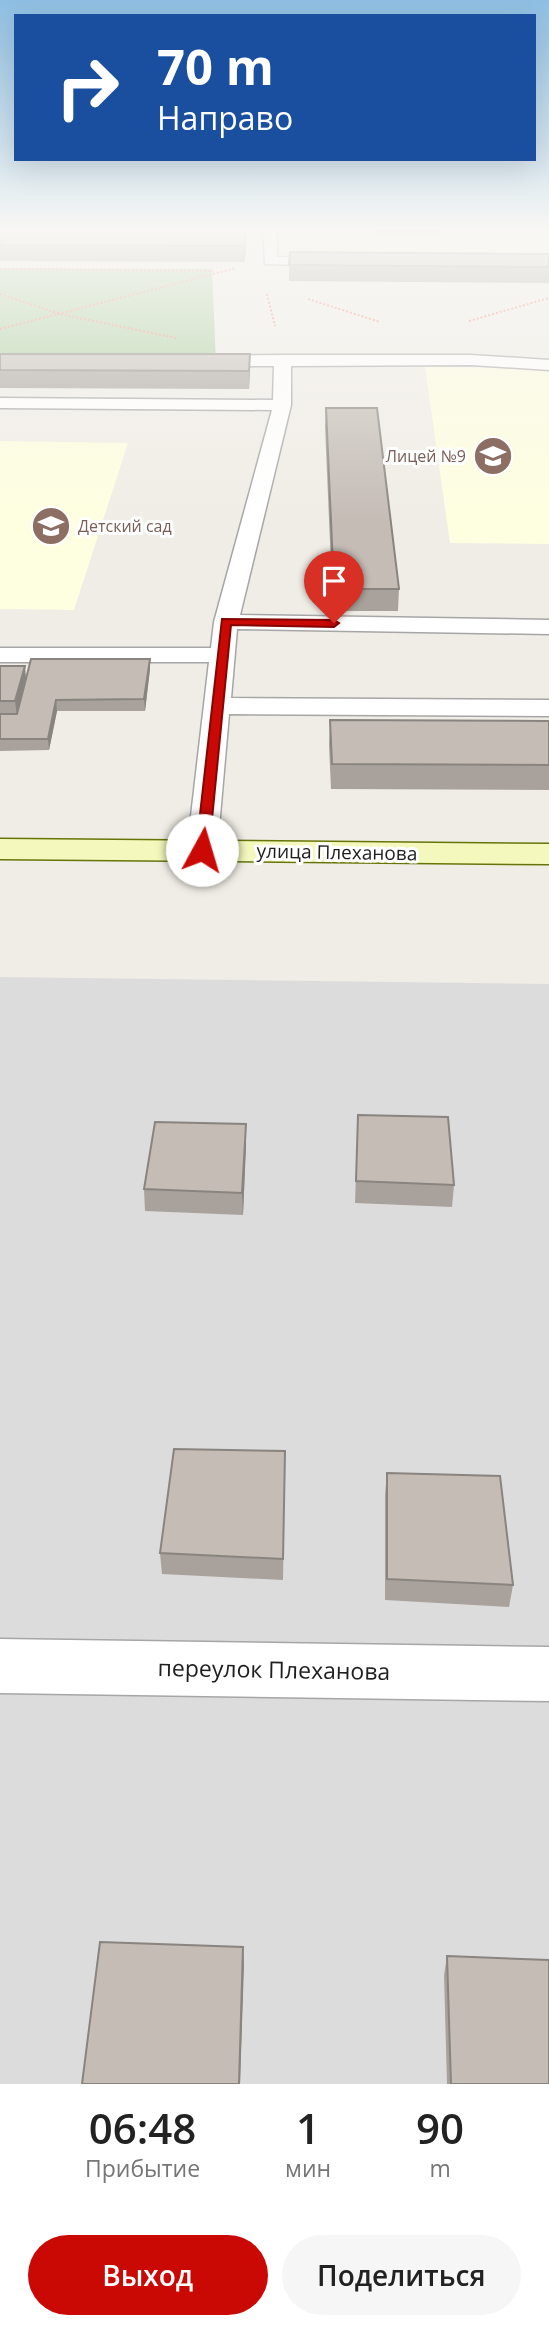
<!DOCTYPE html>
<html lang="ru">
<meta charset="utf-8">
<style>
body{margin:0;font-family:"Open Sans",sans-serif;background:#f6f6f6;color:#222;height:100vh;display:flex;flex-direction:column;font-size:26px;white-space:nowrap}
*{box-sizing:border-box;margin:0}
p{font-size:23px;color:#767676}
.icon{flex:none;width:38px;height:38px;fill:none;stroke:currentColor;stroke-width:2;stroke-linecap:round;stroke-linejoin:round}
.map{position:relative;height:2084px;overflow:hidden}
.drawer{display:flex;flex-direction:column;background:#fff;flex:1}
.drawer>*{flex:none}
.top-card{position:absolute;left:14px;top:14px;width:522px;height:147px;border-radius:0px;box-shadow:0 7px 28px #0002;background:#1a4fa0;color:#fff;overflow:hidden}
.pin{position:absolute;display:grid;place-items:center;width:60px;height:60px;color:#fff;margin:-72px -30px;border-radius:50% 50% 50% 0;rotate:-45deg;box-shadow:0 0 7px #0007}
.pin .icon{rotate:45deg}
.me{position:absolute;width:77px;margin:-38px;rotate:6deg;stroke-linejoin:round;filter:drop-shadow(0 0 5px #0008)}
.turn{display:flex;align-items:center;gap:24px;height:147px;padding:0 28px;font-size:32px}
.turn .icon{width:91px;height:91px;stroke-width:2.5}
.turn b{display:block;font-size:49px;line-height:60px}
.eta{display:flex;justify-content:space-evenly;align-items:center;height:119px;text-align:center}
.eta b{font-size:42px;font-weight:600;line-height:49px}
.button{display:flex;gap:14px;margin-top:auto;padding:14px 28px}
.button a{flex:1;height:80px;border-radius:42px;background:#ca0905;color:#fff;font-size:28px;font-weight:600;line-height:80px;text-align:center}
.button a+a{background:#f6f6f6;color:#222}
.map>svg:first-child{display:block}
.residential{fill:#dddcdc}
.education{fill:#fefee0}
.forest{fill:#a9ce9c}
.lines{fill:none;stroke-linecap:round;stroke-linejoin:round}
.lane-casing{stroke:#a6a6a6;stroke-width:3}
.street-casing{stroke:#a6a6a6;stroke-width:3}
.secondary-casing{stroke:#677508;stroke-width:3}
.path{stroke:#f68170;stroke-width:2;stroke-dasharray:2 2;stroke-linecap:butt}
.lane{fill:#fff;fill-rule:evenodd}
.street{fill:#fff;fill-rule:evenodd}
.secondary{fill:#f4f8bc;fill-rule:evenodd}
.wall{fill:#a9a29c}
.shaded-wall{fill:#89847f}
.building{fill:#c4bcb5;stroke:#89847f;stroke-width:2}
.route{fill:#ca0905;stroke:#830603;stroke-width:2}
.labels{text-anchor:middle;stroke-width:6;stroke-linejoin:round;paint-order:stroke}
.far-education-label{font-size:16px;fill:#785e54;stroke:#fff;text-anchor:end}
.street-label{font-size:19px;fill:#1f1f1f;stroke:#fff}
.near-street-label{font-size:23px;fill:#1f1f1f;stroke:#fff}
</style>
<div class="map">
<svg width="549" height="2084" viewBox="0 0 549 2084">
<rect width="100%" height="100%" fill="#f0ede6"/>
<path class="residential" d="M0,977L549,984V2084H0Z"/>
<g class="education">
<path d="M313,229H549V256L311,255Z"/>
<path d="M425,367L549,368V544L450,543Z"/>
<path d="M0,441L128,443L74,610L0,609Z"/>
</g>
<path class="forest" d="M0,268L212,269L216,363L0,361Z"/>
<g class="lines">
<g class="lane-casing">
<g id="lane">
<path d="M263,229H277V257L336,258L343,262L336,266L265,264Z"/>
<path d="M283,355H471L549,360V370L471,365L291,366V405L240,615L549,620V634L237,629L231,698L549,700V716L229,714L217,850L213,856L202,859L191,856L187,850L209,662H0V648H211L214,622L272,410L0,408V398L273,400L274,366H203L195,361L203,356Z"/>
</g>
</g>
<g class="street-casing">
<path id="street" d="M0,1639L549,1647V1701L0,1693Z"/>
</g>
<g class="secondary-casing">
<path id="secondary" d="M0,839L549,844V864L0,859Z"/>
</g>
<g class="path">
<path d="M0,269L213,271"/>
<path d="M0,294L60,314L176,338"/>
<path d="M267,294L275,326"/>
<path d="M308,299L380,322"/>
<path d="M469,321L549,298"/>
<path d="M0,329L236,268"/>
</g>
<use href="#lane" class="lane"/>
<use href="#street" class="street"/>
<use href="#secondary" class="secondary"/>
</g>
<g class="wall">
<path d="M375,229H441L440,235L374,234Z"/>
<path d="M0,234H246V250L244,262L0,261Z"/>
<path d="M549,254V283L289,281V265Z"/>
<path d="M0,354H250L249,389L0,388Z"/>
<path d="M326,408L399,589L398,611H333L325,427Z"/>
<path d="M150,659V669L145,711H57L49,750L0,751V666L26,678Z"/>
<path d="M330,720L549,721V790L331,789L329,745Z"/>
<path d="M358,1115L454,1185L452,1207L355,1203Z"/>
<path d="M246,1145L243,1215L145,1211L144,1189Z"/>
<path d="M285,1451L283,1580L162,1574L160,1553Z"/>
<path d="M387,1473L513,1585L509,1607L385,1600V1494Z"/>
<path d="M447,1956L549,2084H447L444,1975Z"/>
</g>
<g class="shaded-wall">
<path d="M246,234V250L244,262V246Z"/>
<path d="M250,354V372L249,389V371Z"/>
<path d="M150,659V669L145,711L144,699Z"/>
<path d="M25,666L27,690L18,725L15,701Z"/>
<path d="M56,700L57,711L49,750L48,739Z"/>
<path d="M246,1124V1145L243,1215L242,1193Z"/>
<path d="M243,1947L244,1965L240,2084H239Z"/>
</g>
<g class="building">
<path d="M0,234H246L244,246L0,245Z"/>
<path d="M290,252L549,254V267L289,265Z"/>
<path d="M0,354H250L249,371L0,370Z"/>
<path d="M326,408H377L399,589H334Z"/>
<path d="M31,659H150L144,699L56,700L48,739H0V714H17Z"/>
<path d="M0,666H25L15,701H0Z"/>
<path d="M330,720L549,721V765L332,764Z"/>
<path d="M358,1115L448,1117L454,1185L356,1181Z"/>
<path d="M155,1122L246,1124L242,1193L144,1189Z"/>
<path d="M174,1449L285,1451L283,1559L160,1553Z"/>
<path d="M387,1473L500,1476L513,1585L387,1579Z"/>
<path d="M100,1942L243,1947L239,2084H82Z"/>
<path d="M447,1956L549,1960V2084H451Z"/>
</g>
<linearGradient id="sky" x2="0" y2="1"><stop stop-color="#8ebfe3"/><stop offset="0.44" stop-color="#f8f7f4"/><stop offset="1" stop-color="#f8f7f4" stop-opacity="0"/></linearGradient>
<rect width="549" height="521" fill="url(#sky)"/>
<path class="route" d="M222,619L334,620L339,623L334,627L231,625L209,850L202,854L196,850Z"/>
<defs>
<g id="school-disc" transform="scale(2.0125)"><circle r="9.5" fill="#8d6e63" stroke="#fff"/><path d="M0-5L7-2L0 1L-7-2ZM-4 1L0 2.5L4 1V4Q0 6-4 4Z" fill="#fff"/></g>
</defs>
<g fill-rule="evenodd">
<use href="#school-disc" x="493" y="456"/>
<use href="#school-disc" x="51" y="526"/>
</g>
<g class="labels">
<g class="far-education-label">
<text x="466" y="462">Лицей №9</text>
<text x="78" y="532" text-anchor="start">Детский сад</text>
</g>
<g class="street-label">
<text transform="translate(337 852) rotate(1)" y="7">улица Плеханова</text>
</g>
<g class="near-street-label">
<text transform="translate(274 1670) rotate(1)" y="8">переулок Плеханова</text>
</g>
</g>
</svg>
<div class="pin" style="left:334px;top:623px;background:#d93025"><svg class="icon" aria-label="arrive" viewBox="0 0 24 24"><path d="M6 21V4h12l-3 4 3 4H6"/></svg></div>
<svg class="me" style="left:202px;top:850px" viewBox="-20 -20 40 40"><circle r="19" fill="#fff"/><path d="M0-13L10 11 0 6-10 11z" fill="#ca0905"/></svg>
<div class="top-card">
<div class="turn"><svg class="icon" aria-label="right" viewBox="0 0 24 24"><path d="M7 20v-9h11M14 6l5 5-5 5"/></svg><div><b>70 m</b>Направо</div></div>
</div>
</div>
<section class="drawer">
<div class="eta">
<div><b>06:48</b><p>Прибытие</p></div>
<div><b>1</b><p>мин</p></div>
<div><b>90</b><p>m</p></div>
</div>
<div class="button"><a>Выход</a><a>Поделиться</a></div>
</section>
